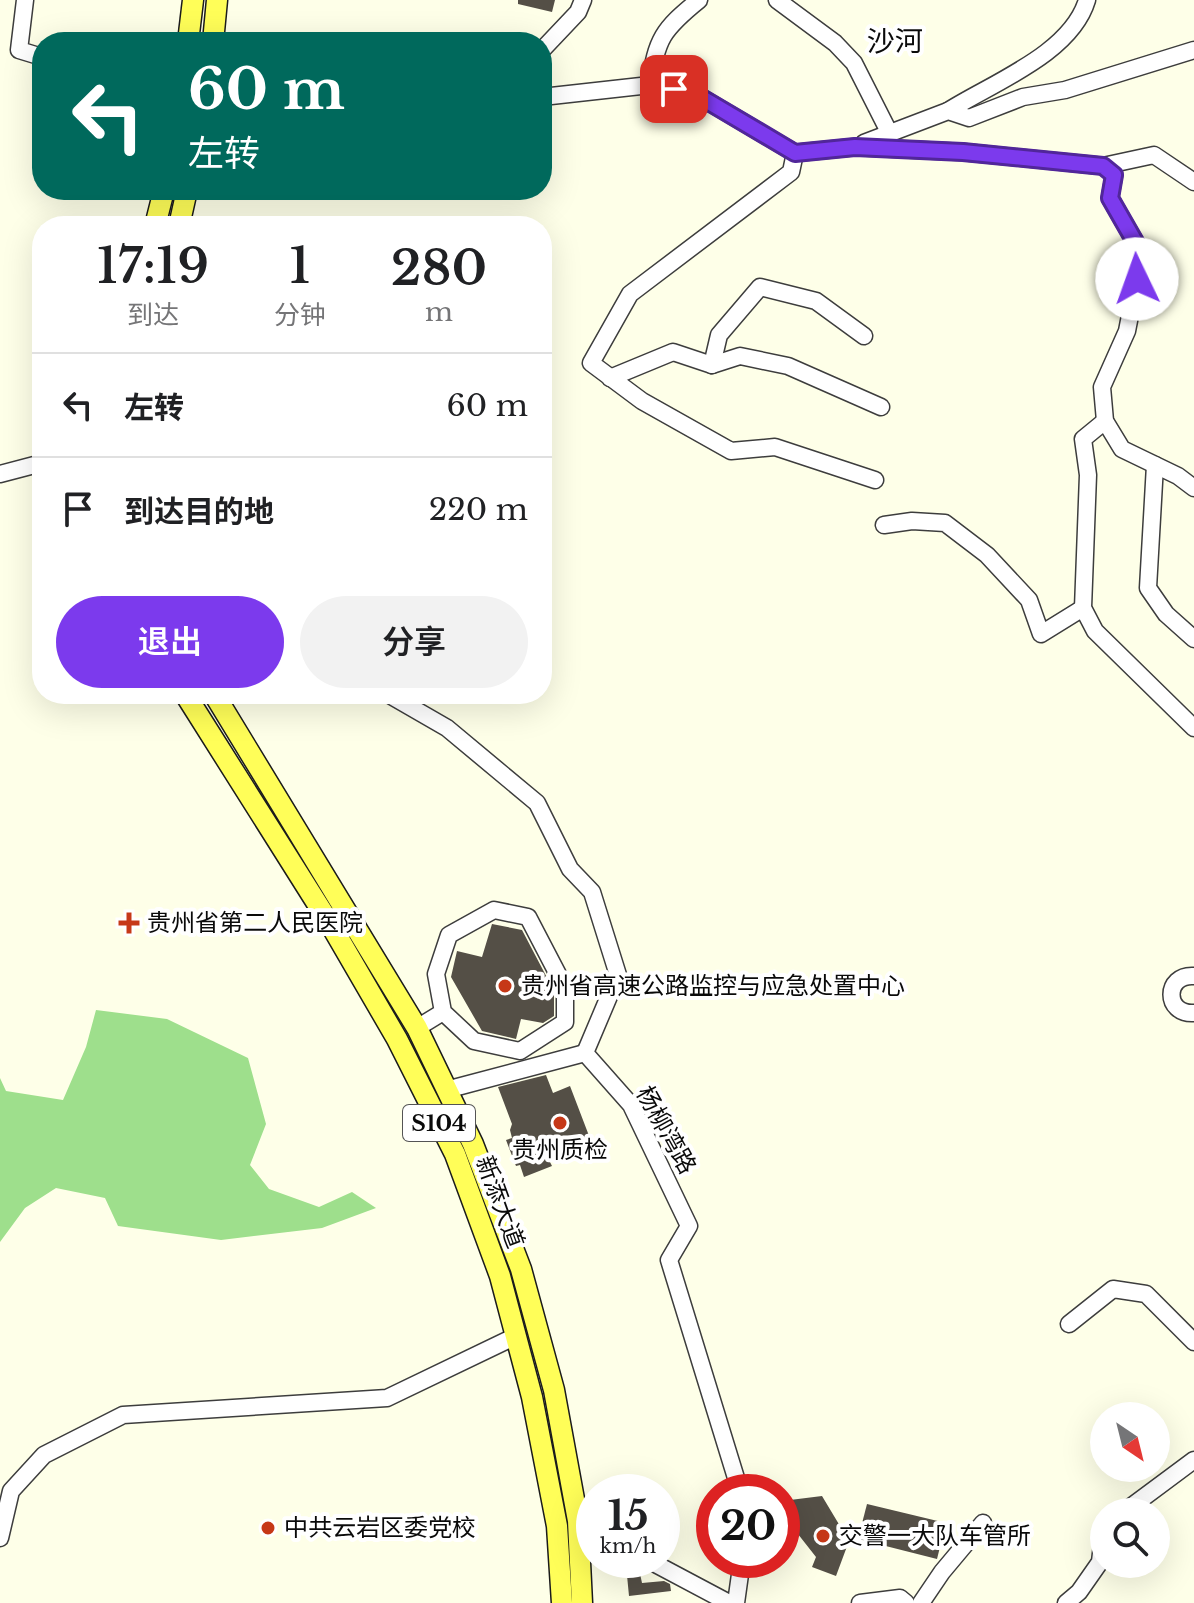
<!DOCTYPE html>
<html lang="zh">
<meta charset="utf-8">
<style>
body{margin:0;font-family:"Libre Baskerville","Noto Sans SC",serif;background:#f2f2f2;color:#202124;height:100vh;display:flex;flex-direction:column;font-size:30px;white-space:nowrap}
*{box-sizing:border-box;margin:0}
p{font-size:26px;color:#757577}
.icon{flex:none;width:44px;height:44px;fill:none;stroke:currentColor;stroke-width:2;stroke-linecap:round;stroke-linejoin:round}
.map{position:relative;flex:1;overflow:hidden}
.details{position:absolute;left:32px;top:216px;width:520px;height:488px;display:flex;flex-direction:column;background:#fff;border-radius:32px;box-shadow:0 8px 32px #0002}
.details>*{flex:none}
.top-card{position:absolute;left:32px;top:32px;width:520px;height:168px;border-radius:32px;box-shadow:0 8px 32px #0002;background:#00695c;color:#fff;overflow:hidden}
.needle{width:52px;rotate:145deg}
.tools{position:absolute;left:1090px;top:1402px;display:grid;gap:16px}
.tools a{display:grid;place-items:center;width:80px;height:80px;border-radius:50%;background:#fff;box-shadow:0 8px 32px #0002;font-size:40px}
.speed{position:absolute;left:576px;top:1474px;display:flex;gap:16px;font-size:40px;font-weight:700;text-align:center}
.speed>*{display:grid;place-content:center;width:104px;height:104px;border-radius:50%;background:#fff;box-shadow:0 8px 32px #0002;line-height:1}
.speed small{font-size:20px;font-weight:400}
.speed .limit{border:12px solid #d22;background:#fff;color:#111}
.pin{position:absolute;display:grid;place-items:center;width:68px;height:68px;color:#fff;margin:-34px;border-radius:16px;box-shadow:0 4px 12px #0006}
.me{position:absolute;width:88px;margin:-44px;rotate:357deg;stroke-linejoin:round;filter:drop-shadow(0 0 6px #0008)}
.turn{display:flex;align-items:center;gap:28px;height:168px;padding:0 24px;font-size:36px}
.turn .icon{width:104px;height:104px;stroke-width:2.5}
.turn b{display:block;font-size:56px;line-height:68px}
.eta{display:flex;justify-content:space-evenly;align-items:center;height:136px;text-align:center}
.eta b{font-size:48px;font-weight:600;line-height:56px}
.primary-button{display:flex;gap:16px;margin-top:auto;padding:16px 24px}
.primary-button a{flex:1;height:92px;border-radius:48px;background:#7c3aed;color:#fff;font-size:32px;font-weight:600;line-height:92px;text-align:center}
.primary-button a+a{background:#f2f2f2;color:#202124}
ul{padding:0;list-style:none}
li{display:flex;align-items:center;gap:24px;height:104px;padding:0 24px;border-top:2px solid #e0e0e0}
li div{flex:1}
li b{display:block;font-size:30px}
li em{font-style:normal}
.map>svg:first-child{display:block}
.forest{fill:#9edf8c}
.building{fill:#544f46}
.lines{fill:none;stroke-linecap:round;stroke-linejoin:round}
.minor-casing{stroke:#3d3d3d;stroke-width:19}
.major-casing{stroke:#1b1b1b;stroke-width:23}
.minor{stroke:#fff;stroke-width:16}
.major{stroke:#fffe58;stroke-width:20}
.route-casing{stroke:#51269a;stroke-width:20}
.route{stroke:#7c3aed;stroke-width:14}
.poi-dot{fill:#c63817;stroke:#fff;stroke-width:3}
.labels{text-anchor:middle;stroke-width:8;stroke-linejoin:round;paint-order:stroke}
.shield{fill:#fff;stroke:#545454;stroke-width:2}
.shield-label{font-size:22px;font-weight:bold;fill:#0a0a0a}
.poi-label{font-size:24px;fill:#0a0a0a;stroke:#fff;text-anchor:start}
.street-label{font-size:24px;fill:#0a0a0a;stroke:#fff}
.quarter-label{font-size:28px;fill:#0a0a0a;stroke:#fff}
</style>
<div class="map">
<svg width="1194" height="1603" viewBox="0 0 1194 1603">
<rect width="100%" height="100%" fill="#feffe8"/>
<path class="forest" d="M96,1010L167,1019L248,1058L266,1124L250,1165L269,1189L319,1207L352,1192L376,1208L322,1228L221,1240L118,1226L105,1198L56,1188L25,1208L0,1242V1078L6,1091L63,1100L86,1047Z"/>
<g class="building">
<path d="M518,0H555L552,12L518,4Z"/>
<path d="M492,924L522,930L554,991V1016L543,1023L521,1019L516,1039L482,1031L451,977L457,951L482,957Z"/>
<path d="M546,1075L553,1093L570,1086L591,1141L548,1158L552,1166L524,1177L520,1165L516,1166L506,1140L512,1138L510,1130L512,1124L498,1087Z"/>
<path d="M822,1496L849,1541L836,1576L812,1567L816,1557L794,1529L784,1530L782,1501Z"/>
<path d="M867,1504L946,1523L937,1559L858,1539Z"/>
<path d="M638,1564L642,1583L664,1581L670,1584L671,1591L629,1596L626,1565Z"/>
</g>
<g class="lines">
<g class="minor-casing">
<g id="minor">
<path d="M25,0L19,50L42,57"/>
<path d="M777,0L835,43L854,63L890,134"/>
<path d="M542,50L578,12L583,0"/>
<path d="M650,85C656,39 663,29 699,0"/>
<path d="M542,97L650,85L674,89L697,95L795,153L855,147L963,152L1103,166L1154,155L1194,182"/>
<path d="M948,111C992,83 1071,54 1087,0"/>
<path d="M864,143L948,111L969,118L1023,97L1065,90L1194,50"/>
<path d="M795,153L791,172L630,294L591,363L642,401L731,451L775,447L875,480"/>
<path d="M1103,166L1114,175L1110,198L1142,254L1127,331L1102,387L1105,421L1122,449L1178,476L1194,488"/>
<path d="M712,365L719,335L760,287L816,301L864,336"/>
<path d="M610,378L673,352L712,365L740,356L788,366L881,407"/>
<path d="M1105,421L1083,439L1088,475L1083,608L1095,631L1194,728"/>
<path d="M1155,465L1148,588L1166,614L1194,639"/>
<path d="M0,474L42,463"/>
<path d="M884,525L912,521L945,523L987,555L1029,600L1041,634L1083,608"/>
<path d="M388,694L447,728L537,803L570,869L592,892L618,975L585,1053L631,1105L689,1226L669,1260L736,1478L738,1492"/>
<path d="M1194,976C1164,974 1164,1015 1194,1013"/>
<path d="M417,1028L443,1012L474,1041L520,1051L565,1022V988L528,917L494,910L449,935L436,974L443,1012"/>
<path d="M446,1090L585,1053"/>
<path d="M1069,1324L1113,1289L1146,1294L1194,1342"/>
<path d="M1124,1512L1194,1460"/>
<path d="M0,1538L11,1491L44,1455L123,1415L387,1398L516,1336"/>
<path d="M648,1560L729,1603"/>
<path d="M736,1603L742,1560"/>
<path d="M860,1603L900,1598L906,1603"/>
<path d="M921,1603L942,1572L983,1523"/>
<path d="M1066,1603L1079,1592L1100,1562L1104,1527"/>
</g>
</g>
<g class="major-casing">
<g id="major">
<path d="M188,42L193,0"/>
<path d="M213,42L217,0"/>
<path d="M155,226L164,190"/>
<path d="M179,226L187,190"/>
<path d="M185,694L332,927L397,1039L455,1154L500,1276L532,1397L557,1526L562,1603"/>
<path d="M214,694L417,1028L473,1144L521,1269L554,1390L578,1521L582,1603"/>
</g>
</g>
<use href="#minor" class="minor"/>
<use href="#major" class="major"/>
</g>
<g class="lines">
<g class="route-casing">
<path id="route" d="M674,89L697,95L795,153L855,147L963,152L1103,166L1114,175L1110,198L1142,254L1137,279"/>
</g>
<use href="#route" class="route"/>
</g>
<g class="poi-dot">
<path d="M125 911h8v8h8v8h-8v8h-8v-8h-8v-8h8z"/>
<circle cx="505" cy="986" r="8"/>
<circle cx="560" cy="1123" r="8"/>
<circle cx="268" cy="1528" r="8"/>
<circle cx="823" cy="1536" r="8"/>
</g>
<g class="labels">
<rect class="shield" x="403" y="1105" width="72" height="36" rx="6"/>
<g class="shield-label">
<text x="439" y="1131">S104</text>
</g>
<g class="poi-label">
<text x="147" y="931">贵州省第二人民医院</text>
<text x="521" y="994">贵州省高速公路监控与应急处置中心</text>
<text x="560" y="1158" text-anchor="middle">贵州质检</text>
<text x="284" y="1536">中共云岩区委党校</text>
<text x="839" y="1544">交警一大队车管所</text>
</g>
<g class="street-label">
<text transform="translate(666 1130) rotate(61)" y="8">杨柳湾路</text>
<text transform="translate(500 1202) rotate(70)" y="8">新添大道</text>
</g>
<g class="quarter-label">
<text x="895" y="51">沙河</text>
</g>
</g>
</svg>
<div class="tools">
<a><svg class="needle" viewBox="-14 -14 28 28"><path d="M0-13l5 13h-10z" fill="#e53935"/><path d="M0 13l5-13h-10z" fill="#757577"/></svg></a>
<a><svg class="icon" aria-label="search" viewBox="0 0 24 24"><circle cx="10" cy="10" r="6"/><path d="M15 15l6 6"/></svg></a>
</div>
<div class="speed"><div>15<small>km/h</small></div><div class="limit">20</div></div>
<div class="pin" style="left:674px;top:89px;background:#d93025"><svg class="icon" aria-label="arrive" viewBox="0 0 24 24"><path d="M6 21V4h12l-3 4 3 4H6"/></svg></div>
<svg class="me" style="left:1137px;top:279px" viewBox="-20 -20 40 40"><circle r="19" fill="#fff"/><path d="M0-13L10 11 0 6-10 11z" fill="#7c3aed"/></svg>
<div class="top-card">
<div class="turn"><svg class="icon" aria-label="left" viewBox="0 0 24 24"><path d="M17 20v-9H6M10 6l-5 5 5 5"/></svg><div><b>60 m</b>左转</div></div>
</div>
<section class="details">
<div class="eta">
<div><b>17:19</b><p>到达</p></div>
<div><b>1</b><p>分钟</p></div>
<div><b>280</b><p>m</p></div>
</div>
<ul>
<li><svg class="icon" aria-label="left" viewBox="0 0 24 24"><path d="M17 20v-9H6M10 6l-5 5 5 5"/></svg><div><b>左转</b></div><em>60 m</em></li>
<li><svg class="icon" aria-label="arrive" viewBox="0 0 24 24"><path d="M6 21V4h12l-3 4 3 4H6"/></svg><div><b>到达目的地</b></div><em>220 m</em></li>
</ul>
<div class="primary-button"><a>退出</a><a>分享</a></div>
</section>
</div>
